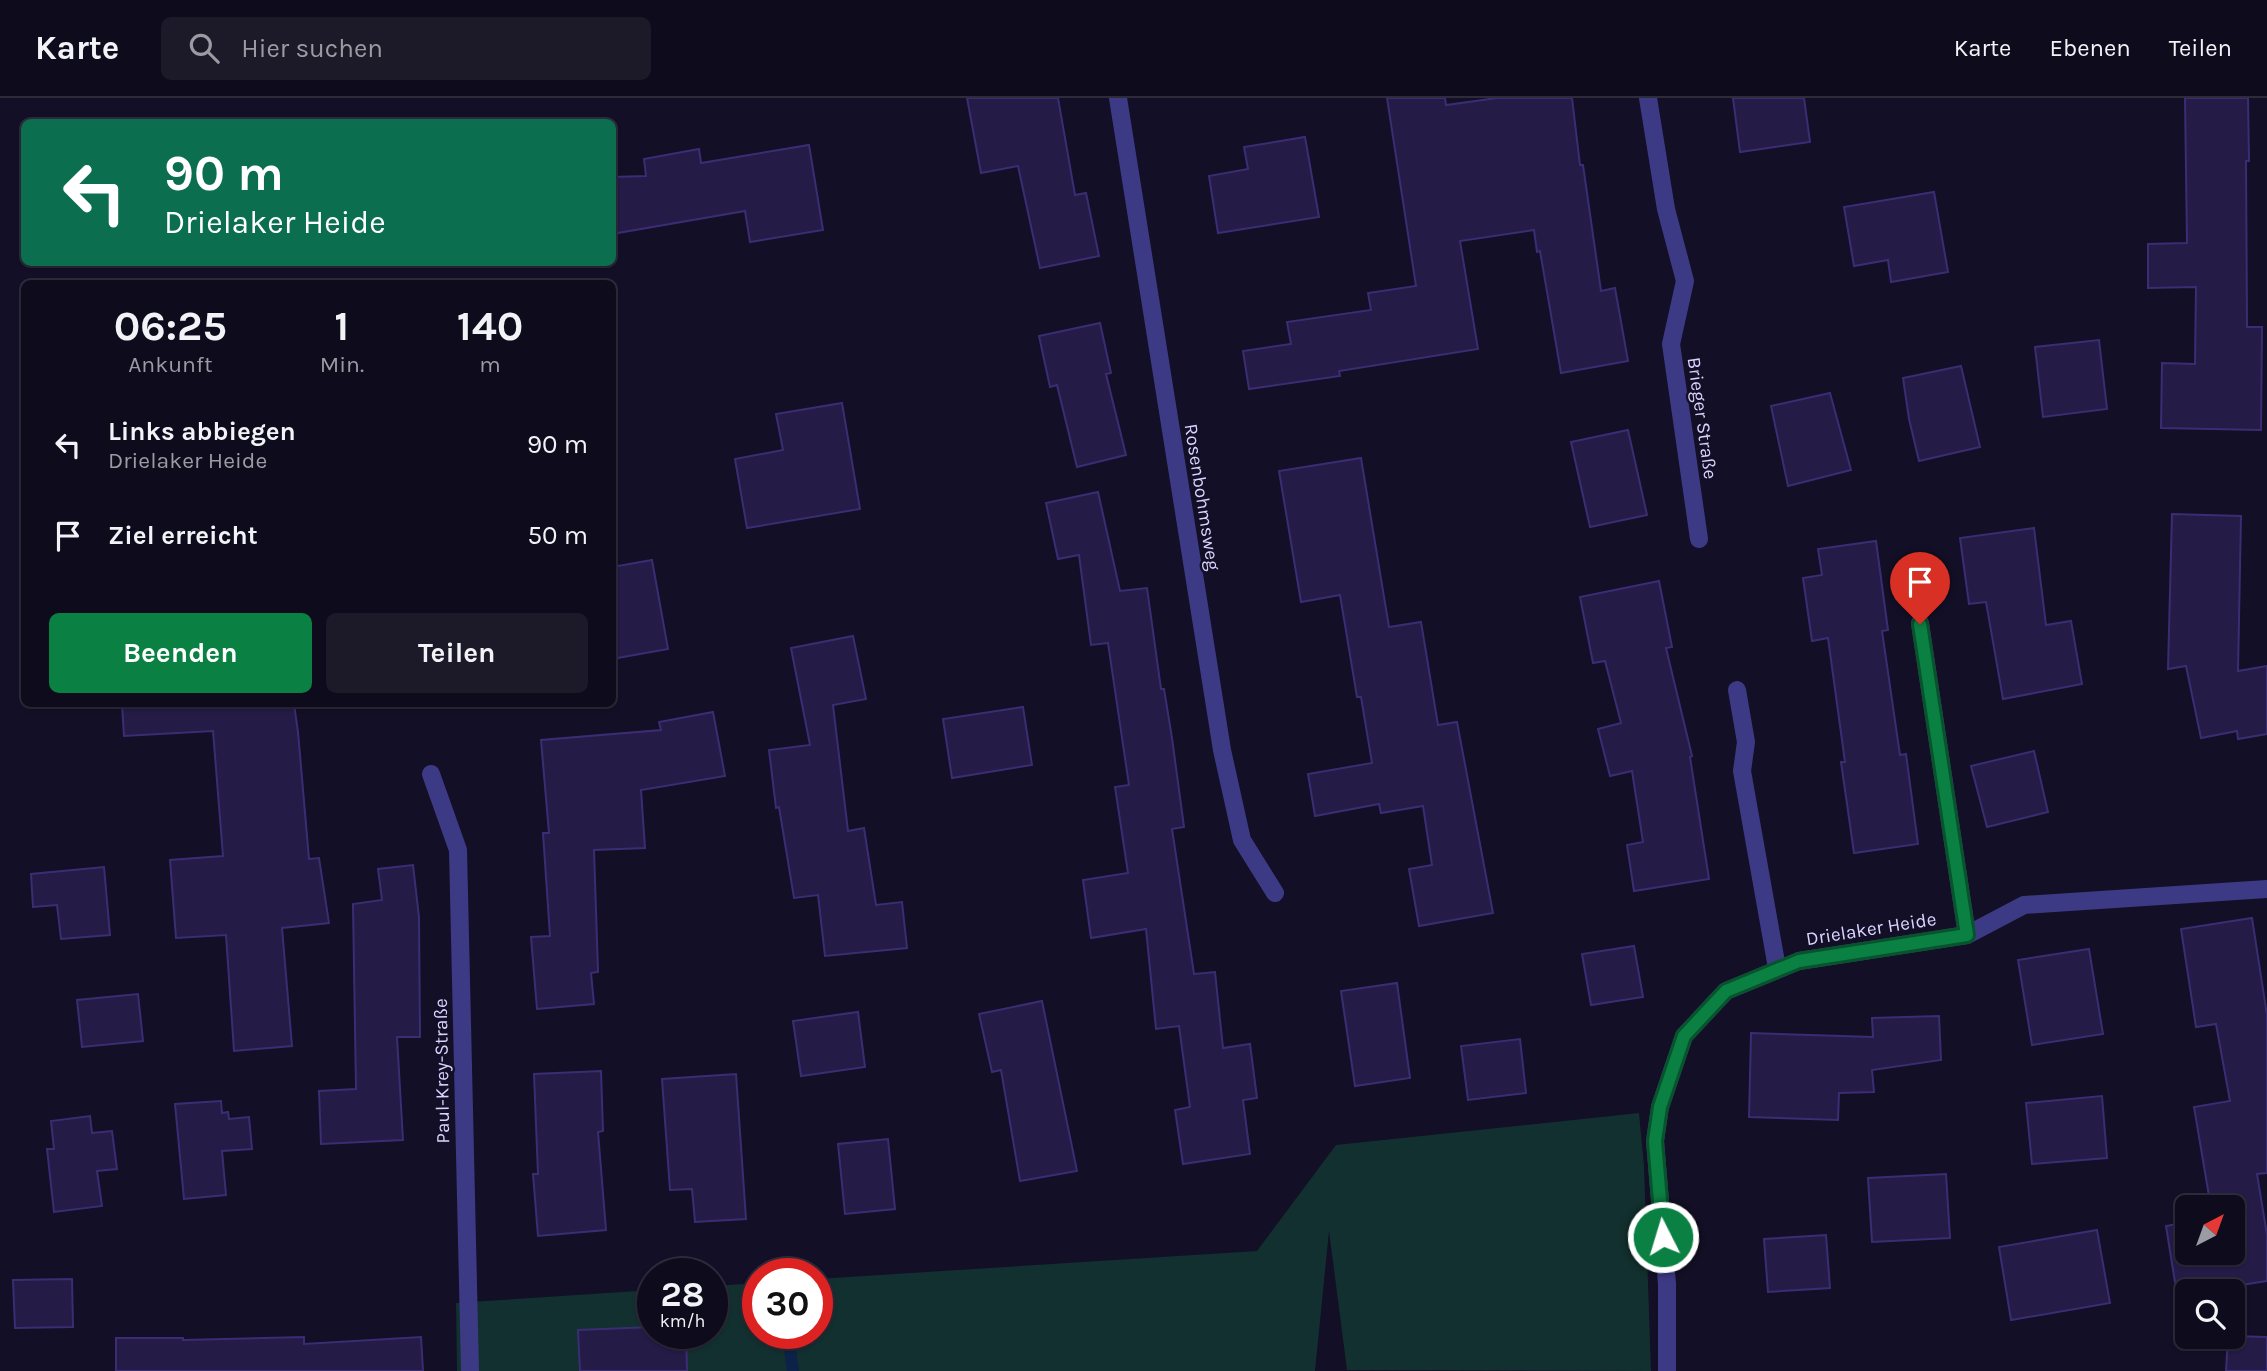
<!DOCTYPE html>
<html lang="de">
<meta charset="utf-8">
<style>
body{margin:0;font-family:Karla,sans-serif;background:#1c1929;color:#f1f3f6;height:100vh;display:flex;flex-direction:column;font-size:26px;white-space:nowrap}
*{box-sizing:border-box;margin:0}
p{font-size:23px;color:#9b9ba3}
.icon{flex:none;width:38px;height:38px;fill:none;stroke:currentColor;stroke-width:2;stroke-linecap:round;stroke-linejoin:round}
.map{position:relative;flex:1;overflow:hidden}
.details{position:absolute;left:21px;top:182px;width:595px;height:427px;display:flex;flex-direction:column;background:#0e0b1c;border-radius:10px;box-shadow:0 2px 5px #0004,0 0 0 2px #2e2b3b}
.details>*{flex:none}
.guide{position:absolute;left:21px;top:21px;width:595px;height:147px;border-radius:10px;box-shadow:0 2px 5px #0004,0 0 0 2px #2e2b3b;background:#0b6e4f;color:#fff;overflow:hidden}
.needle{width:46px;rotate:41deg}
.fabs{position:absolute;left:2175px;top:1097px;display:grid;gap:14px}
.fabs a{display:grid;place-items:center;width:70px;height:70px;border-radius:10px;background:#0e0b1c;box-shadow:0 2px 5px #0004,0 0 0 2px #2e2b3b;font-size:35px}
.speed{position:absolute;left:637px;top:1160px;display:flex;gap:14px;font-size:35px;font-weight:700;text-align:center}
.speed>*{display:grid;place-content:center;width:91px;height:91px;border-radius:50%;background:#0e0b1c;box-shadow:0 2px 5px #0004,0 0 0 2px #2e2b3b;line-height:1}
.speed small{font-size:18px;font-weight:400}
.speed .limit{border:10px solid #d22;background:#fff;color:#111}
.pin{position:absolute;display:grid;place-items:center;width:60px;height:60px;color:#fff;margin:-72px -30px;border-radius:50% 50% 50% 0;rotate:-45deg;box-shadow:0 0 7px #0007}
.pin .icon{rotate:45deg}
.me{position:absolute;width:77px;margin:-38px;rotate:355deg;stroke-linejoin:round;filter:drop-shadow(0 0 5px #0008)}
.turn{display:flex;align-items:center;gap:24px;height:147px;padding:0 28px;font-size:32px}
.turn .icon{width:91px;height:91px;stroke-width:2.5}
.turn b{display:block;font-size:49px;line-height:60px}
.eta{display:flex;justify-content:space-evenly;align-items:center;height:119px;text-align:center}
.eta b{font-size:42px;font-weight:700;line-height:49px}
.primary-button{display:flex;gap:14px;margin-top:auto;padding:14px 28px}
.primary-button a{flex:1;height:80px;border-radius:10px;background:#0b8043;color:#fff;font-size:28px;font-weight:700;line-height:80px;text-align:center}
.primary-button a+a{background:#1c1929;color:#f1f3f6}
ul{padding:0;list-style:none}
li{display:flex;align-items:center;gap:21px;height:91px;padding:0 28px}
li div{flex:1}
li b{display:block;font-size:26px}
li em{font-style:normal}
header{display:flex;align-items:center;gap:42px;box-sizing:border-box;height:98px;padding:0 35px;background:#0e0b1c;border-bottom:2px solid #2e2b3b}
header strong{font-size:33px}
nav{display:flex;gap:38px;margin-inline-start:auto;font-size:24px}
.search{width:490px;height:63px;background:#1c1929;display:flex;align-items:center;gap:18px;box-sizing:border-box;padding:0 24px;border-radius:10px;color:#9b9ba3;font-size:26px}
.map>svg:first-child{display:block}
.green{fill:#12302f}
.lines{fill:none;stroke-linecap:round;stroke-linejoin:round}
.stream{stroke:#0c2248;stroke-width:12}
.building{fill:#241b47;stroke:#3b2d73;stroke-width:2}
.minor{stroke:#3d3a85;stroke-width:18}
.route-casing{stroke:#07532c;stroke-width:18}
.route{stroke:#0b8043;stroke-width:12}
.labels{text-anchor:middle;stroke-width:5;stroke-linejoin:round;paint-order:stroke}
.street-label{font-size:19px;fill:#d9d4ff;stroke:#130f26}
</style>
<header>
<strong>Karte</strong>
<div class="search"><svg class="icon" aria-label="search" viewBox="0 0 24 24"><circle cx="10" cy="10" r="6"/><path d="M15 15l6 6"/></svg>Hier suchen</div>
<nav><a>Karte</a><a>Ebenen</a><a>Teilen</a></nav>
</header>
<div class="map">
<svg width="2267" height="1273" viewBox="0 0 2267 1273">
<rect width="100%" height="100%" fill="#130f26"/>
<path class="green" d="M1639,1015L1644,1068L1651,1273L1347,1272L1329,1133L1315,1273H457L456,1205L653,1192V1236H712V1188L758,1185V1236H817V1181L1257,1153L1336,1047Z"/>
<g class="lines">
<path class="stream" d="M788,1236L793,1273"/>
</g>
<g class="building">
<path d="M967,0H1058L1075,97L1086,95L1099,158L1040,170L1018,68L981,75Z"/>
<path d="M1387,0H1445L1446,7L1497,0H1572L1580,67H1583L1601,193L1615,190L1628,263L1561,275L1540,153L1537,154L1534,132L1460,143L1478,251L1339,273L1340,278L1249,291L1243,253L1291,246L1287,224L1371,212L1368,195L1416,188Z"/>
<path d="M1733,0H1804L1810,44L1740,54Z"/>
<path d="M2185,0H2248L2249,63H2246L2247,229H2262L2261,332L2161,330L2162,265L2195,266L2196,189L2148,190V146L2187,145Z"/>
<path d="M1305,39L1319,119L1218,135L1209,78L1248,71L1244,49Z"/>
<path d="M809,47L823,132L750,144L745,113L612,136V79L646,78L644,61L699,51L701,65Z"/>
<path d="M1934,94L1948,174L1891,184L1888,162L1854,168L1844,109Z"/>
<path d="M1100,225L1111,275L1106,276L1126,357L1077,369L1057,287L1050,289L1039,238Z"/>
<path d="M2099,242L2107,311L2043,319L2035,249Z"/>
<path d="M1961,268L1980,349L1919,363L1909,321L1903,280Z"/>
<path d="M1830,295L1851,372L1788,388L1771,308Z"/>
<path d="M842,305L860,411L747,430L735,361L783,352L776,316Z"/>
<path d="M1628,332L1647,417L1590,429L1571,344Z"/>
<path d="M1361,360L1389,529L1421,524L1438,627L1457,624L1493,815L1419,828L1409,771L1432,767L1423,708L1381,715L1379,706L1315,718L1308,676L1372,665L1361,599H1357L1340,497L1301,504L1279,373Z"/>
<path d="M1098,394L1120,493L1147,490L1161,591H1164L1172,640L1184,729L1172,731L1194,876L1215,874L1223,950L1250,946L1257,1000L1243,1002L1250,1056L1183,1066L1175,1012L1190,1009L1179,928L1156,931L1146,831L1091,840L1083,782L1128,775L1115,689L1129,687L1108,545L1091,547L1079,457L1058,461L1046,405Z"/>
<path d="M2172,416L2241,418L2238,573L2267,568V636L2238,641L2237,633L2201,640L2186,568L2168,571Z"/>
<path d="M2034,430L2046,527L2071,523L2082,586L2003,601L1986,504L1969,506L1960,440Z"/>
<path d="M1876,443L1888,532L1882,533L1900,657L1906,656L1918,746L1854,755L1841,664H1845L1828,540L1812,543L1803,480L1822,477L1818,451Z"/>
<path d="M652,462L668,551L612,561V469Z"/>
<path d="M1659,483L1672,549L1666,550L1692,658L1690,659L1709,781L1634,793L1627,747L1643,744L1632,673L1610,678L1598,631L1621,625L1605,563L1593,565L1580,499Z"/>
<path d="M853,538L866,601L833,607L848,733L864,730L876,807L902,804L907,850L825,858L818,797L794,800L779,709L776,710L769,652L810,647L791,550Z"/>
<path d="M122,606H294L298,634L309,761L319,760L329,825L282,830L292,948L234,953L226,837L176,840L170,762L223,758L213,633L124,638Z"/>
<path d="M1023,609L1032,667L952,680L943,621Z"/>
<path d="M713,614L725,678L641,692L645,750L594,752L598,874L591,875L594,906L537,911L531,839L550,838L543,735H549L541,642L661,632L659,624Z"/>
<path d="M2034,653L2048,714L1987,729L1971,668Z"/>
<path d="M413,767L419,819L420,939H397L403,1042L321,1046L319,993L356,991L353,806L382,802L378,771Z"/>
<path d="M104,769L110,837L61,841L57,807L33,809L31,776Z"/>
<path d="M2252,820L2267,917V1075L2257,1076L2267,1137V1183L2177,1197L2166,1128L2188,1124V1155H2233V1110H2211L2194,1009L2230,1003L2216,926L2196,929L2181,831Z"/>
<path d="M1634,848L1643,899L1591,907L1582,856Z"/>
<path d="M2089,851L2103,936L2032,947L2018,862Z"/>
<path d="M1397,885L1410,980L1355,988L1341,893Z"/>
<path d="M138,896L143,943L82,949L77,902Z"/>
<path d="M1042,903L1077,1073L1020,1083L1001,972L992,974L979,916Z"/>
<path d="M858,914L865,969L801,978L793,923Z"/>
<path d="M1939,918L1941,962L1872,972L1874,994L1839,995L1838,1022L1749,1019L1751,935L1873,939L1872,920Z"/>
<path d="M1520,941L1526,995L1468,1002L1461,948Z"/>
<path d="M601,973L603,1033L598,1034L606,1132L538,1138L533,1076H538L534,976Z"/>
<path d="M736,976L746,1121L695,1124L692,1091L670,1092L662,981Z"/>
<path d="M2102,998L2107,1060L2032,1066L2026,1005Z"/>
<path d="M221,1003L222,1015L228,1014L229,1021L249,1019L252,1051L222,1053L226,1097L184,1101L175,1006Z"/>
<path d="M90,1018L92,1035L112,1033L117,1071L97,1073L102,1108L54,1114L47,1051H54L51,1023Z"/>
<path d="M888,1041L895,1111L845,1116L838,1046Z"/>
<path d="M1946,1076L1950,1140L1872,1144L1868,1080Z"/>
<path d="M2097,1132L2110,1205L2011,1222L1999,1149Z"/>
<path d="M1826,1137L1830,1190L1768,1194L1764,1141Z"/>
<path d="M72,1181L73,1229L15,1230L13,1182Z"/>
<path d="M653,1229V1236H686L687,1273H580L578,1232Z"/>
<path d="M2233,1238L2267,1239V1273H2226L2228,1239Z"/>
<path d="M304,1239V1246L421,1239L423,1273H116V1240H183V1242Z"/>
</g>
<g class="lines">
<g class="minor">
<path d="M1118,0L1222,652L1242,742L1275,795"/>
<path d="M1648,0L1666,111L1685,183L1671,246L1699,441"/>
<path d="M1920,525L1967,837"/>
<path d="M1737,592L1746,644L1742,673L1777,870"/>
<path d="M431,676L458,752L470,1273"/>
<path d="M1667,1273V1186L1655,1043L1660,1009L1684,938L1726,893L1799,863L1967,837L2024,807L2267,791"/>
</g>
</g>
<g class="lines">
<g class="route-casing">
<path id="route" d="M1663,1139L1655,1043L1660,1009L1684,938L1726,893L1799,863L1967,837L1920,526"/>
</g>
<use href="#route" class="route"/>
</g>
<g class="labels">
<g class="street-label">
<text transform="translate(1703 320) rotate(82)" y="7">Brieger Straße</text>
<text transform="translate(1203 399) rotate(81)" y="7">Rosenbohmsweg</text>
<text transform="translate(1871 830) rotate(-9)" y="7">Drielaker Heide</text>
<text transform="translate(441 973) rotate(-91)" y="7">Paul-Krey-Straße</text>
</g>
</g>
</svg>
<div class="fabs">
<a><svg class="needle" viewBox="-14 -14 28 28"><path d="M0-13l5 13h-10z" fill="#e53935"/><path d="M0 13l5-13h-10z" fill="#9b9ba3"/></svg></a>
<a><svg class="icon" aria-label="search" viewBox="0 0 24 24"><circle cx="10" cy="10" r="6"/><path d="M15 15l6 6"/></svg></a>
</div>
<div class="speed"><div>28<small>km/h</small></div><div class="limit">30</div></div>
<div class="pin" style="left:1920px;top:526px;background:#d93025"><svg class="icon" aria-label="arrive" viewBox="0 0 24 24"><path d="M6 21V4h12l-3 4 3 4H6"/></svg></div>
<svg class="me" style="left:1663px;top:1139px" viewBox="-20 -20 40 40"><circle r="17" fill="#0b8043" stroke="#fff" stroke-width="3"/><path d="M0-11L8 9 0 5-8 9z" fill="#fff"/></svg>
<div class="guide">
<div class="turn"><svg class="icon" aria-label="left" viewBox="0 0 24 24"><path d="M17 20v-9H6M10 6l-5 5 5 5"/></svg><div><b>90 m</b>Drielaker Heide</div></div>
</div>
<section class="details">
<div class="eta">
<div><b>06:25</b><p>Ankunft</p></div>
<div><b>1</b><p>Min.</p></div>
<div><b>140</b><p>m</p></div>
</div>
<ul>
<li><svg class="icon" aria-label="left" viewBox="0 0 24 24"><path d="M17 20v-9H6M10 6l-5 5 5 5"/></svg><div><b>Links abbiegen</b><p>Drielaker Heide</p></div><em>90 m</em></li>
<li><svg class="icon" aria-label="arrive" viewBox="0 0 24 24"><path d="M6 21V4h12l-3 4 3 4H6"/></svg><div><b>Ziel erreicht</b></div><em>50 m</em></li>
</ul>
<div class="primary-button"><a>Beenden</a><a>Teilen</a></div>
</section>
</div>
